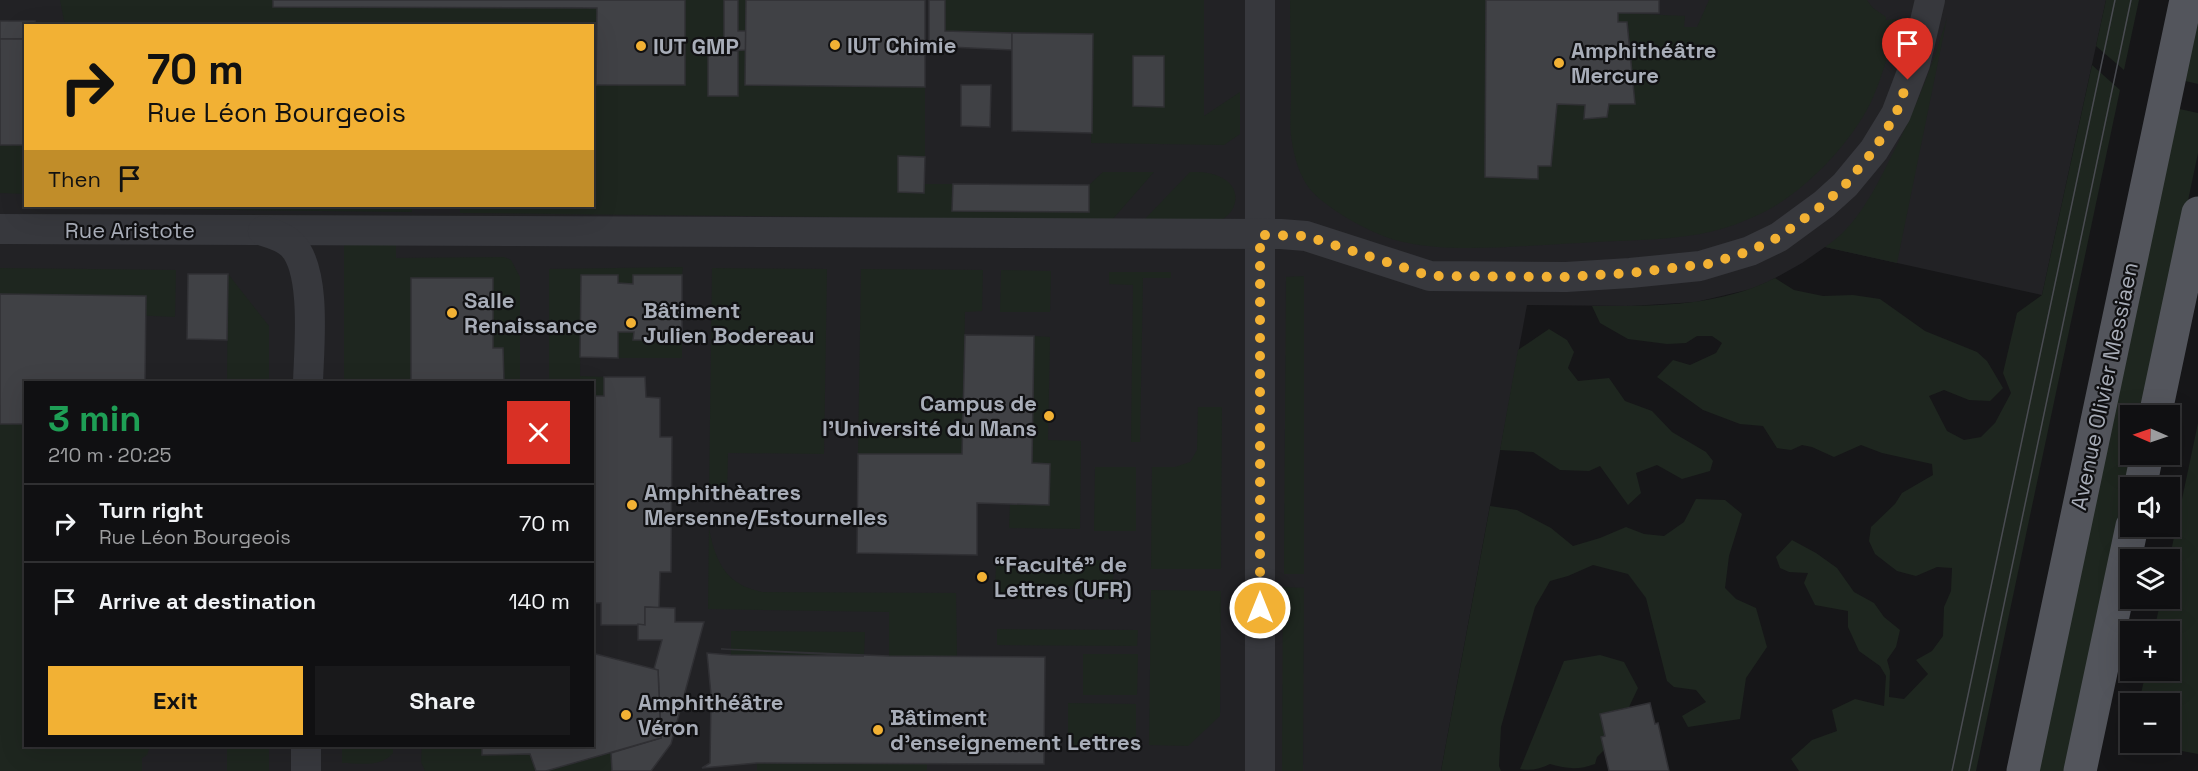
<!DOCTYPE html>
<meta charset="utf-8">
<style>
body{margin:0;font-family:"Space Grotesk",sans-serif;background:#19191b;color:#f1f3f6;height:100vh;display:flex;flex-direction:column;font-size:22px;white-space:nowrap}
*{box-sizing:border-box;margin:0}
p{font-size:20px;color:#9c9d9f}
.icon{flex:none;width:33px;height:33px;fill:none;stroke:currentColor;stroke-width:2;stroke-linecap:round;stroke-linejoin:round}
.map{position:relative;flex:1;overflow:hidden}
.sheet{position:absolute;left:24px;top:381px;width:570px;height:366px;display:flex;flex-direction:column;background:#101012;border-radius:0px;box-shadow:0 6px 24px #0002,0 0 0 2px #303032}
.sheet>*{flex:none}
.guide{position:absolute;left:24px;top:24px;width:570px;height:183px;border-radius:0px;box-shadow:0 6px 24px #0002,0 0 0 2px #303032;background:#f2b134;color:#111;overflow:hidden}
.needle{width:39px;rotate:272deg}
.tools{position:absolute;left:2120px;top:405px;display:grid;gap:12px}
.tools a{display:grid;place-items:center;width:60px;height:60px;border-radius:0px;background:#101012;box-shadow:0 6px 24px #0002,0 0 0 2px #303032;font-size:30px}
.pin{position:absolute;display:grid;place-items:center;width:51px;height:51px;color:#fff;margin:-62px -26px;border-radius:50% 50% 50% 0;rotate:-45deg;box-shadow:0 0 6px #0007}
.pin .icon{rotate:45deg}
.me{position:absolute;width:66px;margin:-33px;rotate:0deg;stroke-linejoin:round;filter:drop-shadow(0 0 4px #0008)}
.turn{display:flex;align-items:center;gap:21px;height:126px;padding:0 24px;font-size:27px}
.turn .icon{width:78px;height:78px;stroke-width:2.5}
.turn b{display:block;font-size:42px;line-height:51px}
.then{display:flex;align-items:center;height:57px;padding:0 24px;background:#0003;gap:12px;font-size:22px}
.round{display:grid;place-items:center;flex:none;width:63px;height:63px;border-radius:0px;background:#19191b}
.summary{display:flex;align-items:center;justify-content:space-between;height:102px;padding:0 24px}
h1{font-size:36px;font-weight:700;line-height:45px;color:#1e9e55}
.primary-button{display:flex;gap:12px;margin-top:auto;padding:12px 24px}
.primary-button a{flex:1;height:69px;border-radius:0px;background:#f2b134;color:#111;font-size:24px;font-weight:700;line-height:69px;text-align:center}
.primary-button a+a{background:#19191b;color:#f1f3f6}
ul{padding:0;list-style:none}
li{display:flex;align-items:center;gap:18px;height:78px;padding:0 24px;border-top:2px solid #303032}
li div{flex:1}
li b{display:block;font-size:22px}
li em{font-style:normal}
.map>svg:first-child{display:block}
.built{fill:#222225;fill-rule:evenodd}
.green{fill:#1e261f}
.building{fill:#404145;stroke:#303034;stroke-width:1.5}
.lines{fill:none;stroke-linecap:round;stroke-linejoin:round}
.minor{stroke:#37383d;stroke-width:30}
.primary{stroke:#53555c;stroke-width:33}
.tram{stroke:#4a4c52;stroke-width:1.5}
.route{stroke:#f2b134;stroke-width:10;stroke-dasharray:0 18}
.poi-dot{fill:#f2b134;stroke:#111113;stroke-width:2}
.labels{text-anchor:middle;stroke-width:4.5;stroke-linejoin:round;paint-order:stroke}
.poi-label{font-size:22px;font-weight:bold;fill:#a8adb8;stroke:#111113;text-anchor:start}
.street-label{font-size:22px;fill:#a8adb8;stroke:#111113}
</style>
<div class="map">
<svg width="2198" height="771" viewBox="0 0 2198 771">
<rect width="100%" height="100%" fill="#161618"/>
<path class="built" d="M0,0H2106L2042,295L1825,247L1802,263L1768,282L1751,289L1696,302L1631,306L1527,305L1441,771H0ZM26,26H592V206H26ZM26,382H592V746H26Z"/>
<g class="green">
<path d="M60,0H273V7L597,8L685,85V0H724V51H708V96H738V51L746,50V85L925,87V184H953L952,211L1089,212V185L1103,172H1154L1112,220L460,213V206H592V26H65Z"/>
<rect x="738" y="0" width="8" height="31"/>
<path d="M945,0H1204V116L1240,92V134L1224,145L1091,143L1093,34L945,31Z"/>
<path d="M1290,0H1486L1485,177L1537,179L1538,166H1551L1557,104L1585,105V119L1607,117L1609,104L1635,103L1628,23L1618,22V13L1685,16L1684,27H1697L1709,0H1867L1873,8L1886,17V20L1897,19C1890,47 1883,76 1871,102C1851,143 1808,188 1768,210C1747,221 1723,230 1700,234C1661,241 1620,240 1581,243C1526,245 1447,255 1395,240C1370,233 1325,208 1309,188C1300,176 1294,157 1292,142C1289,127 1291,111 1291,96C1291,64 1290,32 1290,0Z"/>
<path d="M2106,0H2139L2124,70L2096,46Z"/>
<path d="M2198,0V84L2181,80Z"/>
<path d="M1947,18L1897,263L1825,247C1856,227 1874,191 1890,159C1914,113 1932,67 1947,18Z"/>
<path d="M2092,65L2120,90L1976,771H1799L1791,759L1812,740L1837,731L1832,710L1855,699L1884,706L1886,676L1880,666L1859,651L1848,627V611L1815,605L1804,583L1808,573L1789,572L1780,568L1776,557L1792,540L1816,553L1837,568L1854,592L1874,603L1884,617L1900,630L1896,647L1887,660L1890,671L1889,697L1904,699L1928,674L1916,660L1932,651L1943,636L1944,607L1951,591L1952,568L1937,567L1916,576L1897,571L1875,554L1869,541L1871,527L1895,504L1902,493L1933,475L1932,464L1882,453L1861,445L1834,457L1812,447L1802,445L1791,450L1777,448L1763,426L1740,424L1703,410L1657,377L1673,360L1690,365L1716,353L1722,343L1712,336H1697L1686,343L1667,344L1628,339L1600,323L1592,306C1653,306 1719,307 1775,278L1794,290L1823,296L1853,295L1880,299L1925,331L1977,352L1987,361L2003,388L1990,401L1969,400L1944,390L1929,396L1947,431L1964,440L1981,437L1995,423L2011,393L2003,373L2017,313L2042,295Z"/>
<path d="M2175,108L2198,113V153L2143,415L2130,416V454L2135,455L2068,771H2034Z"/>
<path d="M0,145H25V194L0,193Z"/>
<path d="M1190,172C1202,172 1213,172 1224,179C1241,189 1238,210 1223,219L1144,220Z"/>
<path d="M62,206H412V212L62,208Z"/>
<path d="M396,241V258L504,257L511,260L520,277V382H504L503,348H493L492,278H411V382H344V242Z"/>
<path d="M683,267L682,275H633V284L618,283V275H581L580,376L604,377V396H593L592,382H549V269Z"/>
<path d="M0,268L176,270L175,317L0,309Z"/>
<path d="M712,268L827,269L824,454L728,453L727,495H709Z"/>
<path d="M861,269L983,270L982,311L965,312L962,454H858Z"/>
<path d="M1001,270L1051,271L1050,312H1000Z"/>
<path d="M1109,272H1171V278H1143L1140,442H1131L1133,285L1109,284Z"/>
<path d="M228,274L269,326V382H227Z"/>
<path d="M1304,276V574H1284L1286,277Z"/>
<path d="M1549,329L1567,340L1574,352L1568,368L1578,381L1609,378L1625,401L1652,411L1672,432L1706,452L1713,461L1710,471L1682,479L1657,465L1636,473L1641,493L1628,505L1600,466L1589,471L1560,470L1533,452L1500,450L1518,350Z"/>
<path d="M618,332H634L633,339L682,340V358H618Z"/>
<path d="M1034,336L1050,337L1048,440L1081,441L1080,529L1009,528L1010,504L1048,505L1032,463Z"/>
<path d="M1198,407H1222L1221,569H1151L1152,467H1175L1190,462L1197,450Z"/>
<path d="M2198,423V754L2140,743L2169,742V704L2139,703L2146,671L2169,670V632L2154,631L2161,599L2169,598V561Z"/>
<path d="M0,424H25L26,746H150L147,755L142,758V771H0Z"/>
<path d="M1095,467H1136V531H1094Z"/>
<path d="M1696,499L1725,500L1742,514L1729,556L1725,588L1736,599L1756,608L1767,647L1746,678L1740,719L1688,727L1682,716L1706,702L1696,690L1674,687L1667,681L1646,598L1628,574L1593,565L1568,576L1550,581L1535,607L1501,727L1499,766L1501,771H1441L1490,506L1517,510L1551,528L1573,546L1600,538L1626,527L1644,534L1664,536L1684,522Z"/>
<path d="M709,527C712,548 720,573 740,584C746,588 755,590 762,592L956,593L957,656H889V612L708,609Z"/>
<path d="M1003,558L1021,559L1034,573H1071L1085,560C1120,560 1113,564 1112,595L1110,599L1084,600L1072,586H1034L1021,599L998,597L995,592L996,565Z"/>
<path d="M1283,587L1304,588L1303,771H1282Z"/>
<path d="M1151,590L1221,591L1220,716L1188,746L1149,745Z"/>
<path d="M997,629L1138,630L1137,646L997,645Z"/>
<path d="M731,631L865,632L864,656L731,655Z"/>
<path d="M1083,654H1138L1137,695H1083Z"/>
<path d="M1600,655L1624,662L1638,688L1629,707L1600,714L1605,736L1604,750L1597,757L1595,764C1579,770 1567,769 1550,764C1540,769 1531,771 1520,769L1564,661Z"/>
<path d="M1068,703L1136,704V748L1068,747Z"/>
<rect x="227" y="746" width="42" height="25"/>
<path d="M342,746H393V753C381,768 359,763 342,763Z"/>
<path d="M422,746H482V755L530,754L536,771H425L421,762Z"/>
<path d="M611,753L612,771H546Z"/>
<path d="M757,763L927,764V771H757Z"/>
</g>
<g class="building">
<path d="M273,0H685V85H596L597,8L273,7Z"/>
<path d="M724,0H738V31H746V50L724,51Z"/>
<path d="M746,0H925V87L745,85Z"/>
<path d="M929,0H945V31L1012,33V50L929,46Z"/>
<path d="M1486,0H1659V13H1618V22H1627L1635,104H1609L1607,117L1584,119L1585,105L1557,104L1551,166H1538V179L1485,177Z"/>
<path d="M0,21H35V26H26V39H0Z"/>
<path d="M1012,33L1093,34L1092,133L1012,131Z"/>
<rect x="0" y="39" width="26" height="106"/>
<rect x="708" y="51" width="30" height="45"/>
<path d="M1133,56H1164V107L1133,106Z"/>
<path d="M961,85H991L990,127L961,126Z"/>
<path d="M898,156L925,157L924,193L898,192Z"/>
<path d="M953,184L1089,185V212L952,211Z"/>
<path d="M188,274H228L227,340L187,339Z"/>
<path d="M581,275H618V283L633,284V275H682V340H633L634,332H618V358L580,357Z"/>
<path d="M411,278H493V348H503L504,382H411Z"/>
<path d="M0,294L146,296L145,382H26V424H0Z"/>
<path d="M965,335L1034,336L1032,463L1050,464L1049,505L977,503V555L857,553L858,454H962Z"/>
<path d="M604,377H645L646,397L660,398V437H672L671,572H660L659,608L645,607V625H601V603H592V396H604Z"/>
<path d="M645,607L675,608V622H704L671,744L651,771H612L611,753L661,738L658,670L654,669L662,640H638V624L645,625Z"/>
<path d="M721,649L889,656L1045,657L1044,764L757,763L702,768L710,763L711,695L707,653L731,655L864,656Z"/>
<path d="M592,653L658,670L661,738L546,771H536L530,754L482,755V746H592Z"/>
<path d="M1650,703L1655,724L1658,723L1669,771H1609L1601,737L1605,736L1600,714Z"/>
</g>
<g class="lines">
<g class="minor">
<path d="M1260,0V771"/>
<path d="M0,229L1281,234L1306,236L1430,276L1566,277L1630,273L1700,266L1750,251L1779,237L1824,204L1845,185L1874,150L1896,114L1915,64L1930,0"/>
<path d="M263,231C273,234 284,237 292,245C317,271 309,348 308,382"/>
<path d="M306,771V746"/>
</g>
<g class="primary">
<path d="M2155,416L2198,213"/>
<path d="M2140,488L2147,454"/>
<path d="M2023,771L2186,0"/>
<path d="M2080,771L2132,526"/>
</g>
<g class="tram">
<path d="M1952,771L2115,0"/>
<path d="M1969,771L2131,0"/>
</g>
</g>
<g class="lines">
<path class="route" d="M1260,608V235L1306,236L1430,276L1566,277L1630,273L1708,264L1750,251L1779,237L1824,204L1845,185L1874,150L1896,114L1908,80"/>
</g>
<g class="poi-dot">
<circle cx="835" cy="45" r="6"/>
<circle cx="641" cy="46" r="6"/>
<circle cx="1559" cy="63" r="6"/>
<circle cx="452" cy="313" r="6"/>
<circle cx="631" cy="323" r="6"/>
<circle cx="1049" cy="416" r="6"/>
<circle cx="632" cy="505" r="6"/>
<circle cx="982" cy="577" r="6"/>
<circle cx="626" cy="715" r="6"/>
<circle cx="878" cy="730" r="6"/>
</g>
<g class="labels">
<g class="poi-label">
<text x="847" y="53">IUT Chimie</text>
<text x="653" y="54">IUT GMP</text>
<text x="1571" y="58">Amphithéâtre<tspan x="1571" dy="25">Mercure</tspan></text>
<text x="464" y="308">Salle<tspan x="464" dy="25">Renaissance</tspan></text>
<text x="643" y="318">Bâtiment<tspan x="643" dy="25">Julien Bodereau</tspan></text>
<text x="1037" y="411" text-anchor="end">Campus de<tspan x="1037" dy="25">l'Université du Mans</tspan></text>
<text x="644" y="500">Amphithèatres<tspan x="644" dy="25">Mersenne/Estournelles</tspan></text>
<text x="994" y="572">“Faculté” de<tspan x="994" dy="25">Lettres (UFR)</tspan></text>
<text x="638" y="710">Amphithéâtre<tspan x="638" dy="25">Véron</tspan></text>
<text x="890" y="725">Bâtiment<tspan x="890" dy="25">d'enseignement Lettres</tspan></text>
</g>
<g class="street-label">
<text x="130" y="238">Rue Aristote</text>
<text transform="translate(2104 386) rotate(-78)" y="8">Avenue Olivier Messiaen</text>
</g>
</g>
</svg>
<div class="tools">
<a><svg class="needle" viewBox="-14 -14 28 28"><path d="M0-13l5 13h-10z" fill="#e53935"/><path d="M0 13l5-13h-10z" fill="#9c9d9f"/></svg></a>
<a><svg class="icon" aria-label="sound" viewBox="0 0 24 24"><path d="M4 9h4l5-4v14l-5-4H4zM17 9q2 3 0 6"/></svg></a>
<a><svg class="icon" aria-label="layers" viewBox="0 0 24 24"><path d="M12 4l9 5-9 5-9-5zM3 14l9 5 9-5"/></svg></a>
<a>+</a>
<a>−</a>
</div>
<div class="pin" style="left:1908px;top:80px;background:#d93025"><svg class="icon" aria-label="arrive" viewBox="0 0 24 24"><path d="M6 21V4h12l-3 4 3 4H6"/></svg></div>
<svg class="me" style="left:1260px;top:608px" viewBox="-20 -20 40 40"><circle r="17" fill="#f2b134" stroke="#fff" stroke-width="3"/><path d="M0-11L8 9 0 5-8 9z" fill="#fff"/></svg>
<div class="guide">
<div class="turn"><svg class="icon" aria-label="right" viewBox="0 0 24 24"><path d="M7 20v-9h11M14 6l5 5-5 5"/></svg><div><b>70 m</b>Rue Léon Bourgeois</div></div>
<div class="then">Then<svg class="icon" aria-label="arrive" viewBox="0 0 24 24"><path d="M6 21V4h12l-3 4 3 4H6"/></svg></div>
</div>
<section class="sheet">
<div class="summary"><div><h1>3 min</h1><p>210 m · 20:25</p></div><a class="round" style="background:#d93025;color:#fff"><svg class="icon" aria-label="close" viewBox="0 0 24 24"><path d="M6 6l12 12M18 6L6 18"/></svg></a></div>
<ul>
<li><svg class="icon" aria-label="right" viewBox="0 0 24 24"><path d="M7 20v-9h11M14 6l5 5-5 5"/></svg><div><b>Turn right</b><p>Rue Léon Bourgeois</p></div><em>70 m</em></li>
<li><svg class="icon" aria-label="arrive" viewBox="0 0 24 24"><path d="M6 21V4h12l-3 4 3 4H6"/></svg><div><b>Arrive at destination</b></div><em>140 m</em></li>
</ul>
<div class="primary-button"><a>Exit</a><a>Share</a></div>
</section>
</div>
